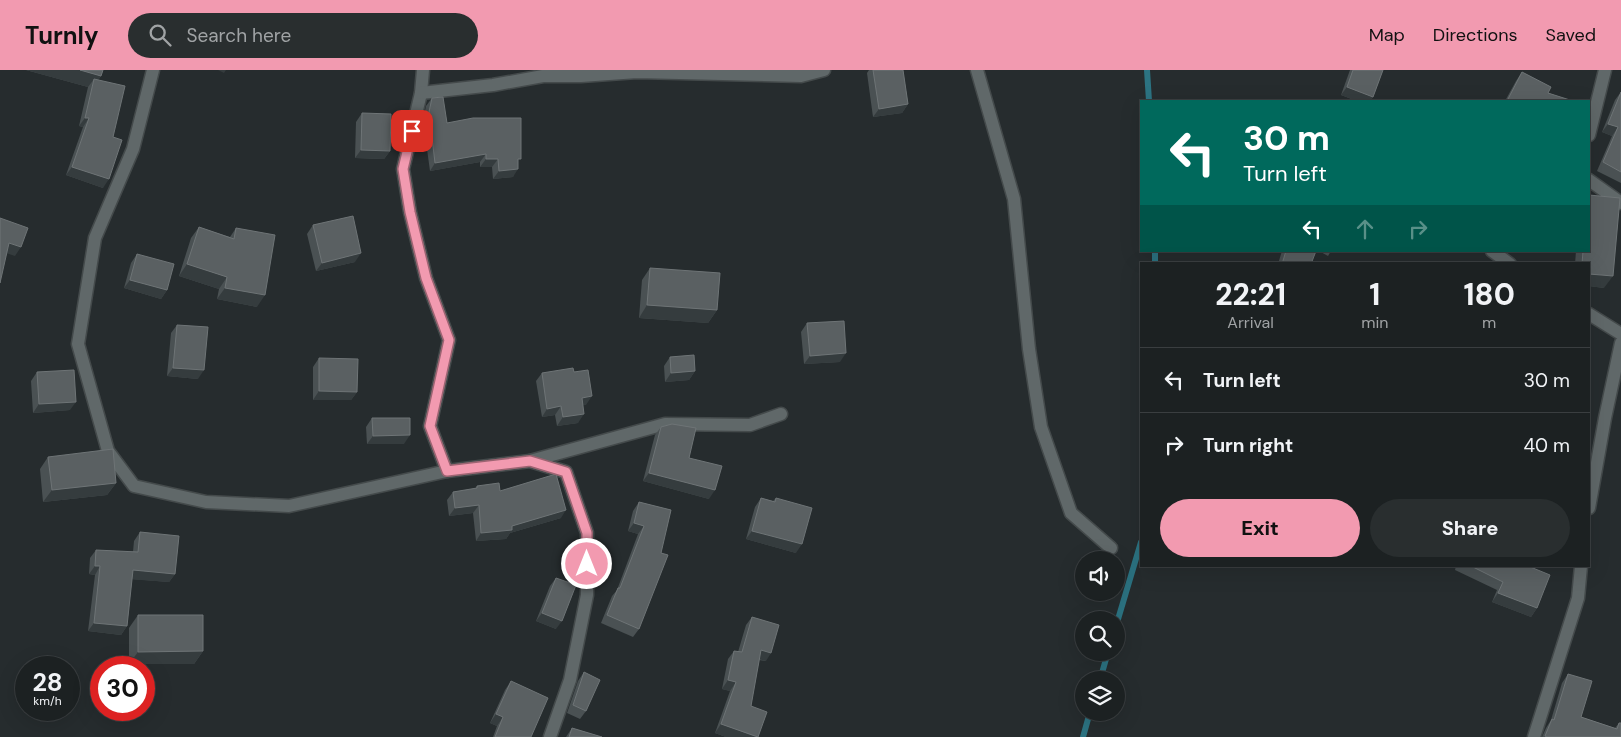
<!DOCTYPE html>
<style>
body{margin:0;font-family:"DM Sans",sans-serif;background:#292e2f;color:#f1f3f6;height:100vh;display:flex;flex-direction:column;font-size:19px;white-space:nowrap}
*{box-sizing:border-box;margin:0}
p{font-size:16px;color:#a0a3a5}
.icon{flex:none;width:28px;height:28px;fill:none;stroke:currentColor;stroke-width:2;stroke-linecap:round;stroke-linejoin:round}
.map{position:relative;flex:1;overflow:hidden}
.details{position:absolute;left:1140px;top:192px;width:450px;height:305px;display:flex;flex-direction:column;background:#1c2122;border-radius:0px;box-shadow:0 5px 20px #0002,0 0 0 1px #3a3e40}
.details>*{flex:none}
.guide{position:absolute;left:1140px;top:30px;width:450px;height:152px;border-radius:0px;box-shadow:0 5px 20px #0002,0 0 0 1px #3a3e40;background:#00695c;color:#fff;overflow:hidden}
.tools{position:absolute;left:1075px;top:481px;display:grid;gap:10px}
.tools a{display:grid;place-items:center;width:50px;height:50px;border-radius:50%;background:#1c2122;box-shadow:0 5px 20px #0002,0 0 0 1px #3a3e40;font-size:25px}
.speed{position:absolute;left:15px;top:586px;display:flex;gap:10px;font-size:25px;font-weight:700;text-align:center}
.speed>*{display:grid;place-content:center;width:65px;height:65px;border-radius:50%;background:#1c2122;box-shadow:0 5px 20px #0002,0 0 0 1px #3a3e40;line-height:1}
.speed small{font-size:12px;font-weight:400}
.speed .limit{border:8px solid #d22;background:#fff;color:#111}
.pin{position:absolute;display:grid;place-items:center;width:42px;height:42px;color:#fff;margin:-21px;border-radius:10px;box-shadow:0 2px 8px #0006}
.me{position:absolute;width:55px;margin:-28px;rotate:0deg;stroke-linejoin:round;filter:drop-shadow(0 0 4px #0008)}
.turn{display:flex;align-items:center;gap:18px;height:105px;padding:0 20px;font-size:22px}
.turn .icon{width:65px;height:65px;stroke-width:2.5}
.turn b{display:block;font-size:35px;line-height:42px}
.lanes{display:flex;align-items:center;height:48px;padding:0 20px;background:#0003;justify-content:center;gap:25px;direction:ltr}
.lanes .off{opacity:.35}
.eta{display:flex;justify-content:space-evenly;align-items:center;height:85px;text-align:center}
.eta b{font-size:30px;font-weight:800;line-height:35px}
.action{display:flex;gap:10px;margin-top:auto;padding:10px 20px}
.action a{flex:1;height:58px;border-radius:30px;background:#f29ab0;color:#111;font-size:20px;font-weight:800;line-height:58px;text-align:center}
.action a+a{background:#292e2f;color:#f1f3f6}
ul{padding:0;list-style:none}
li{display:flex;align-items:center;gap:15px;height:65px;padding:0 20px;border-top:1px solid #3a3e40}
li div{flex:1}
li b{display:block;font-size:19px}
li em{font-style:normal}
header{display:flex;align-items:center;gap:30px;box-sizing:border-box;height:70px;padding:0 25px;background:#f29ab0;color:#111}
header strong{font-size:24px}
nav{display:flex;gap:28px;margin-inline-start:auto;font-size:18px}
.search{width:350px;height:45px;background:#292e2f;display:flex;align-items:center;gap:12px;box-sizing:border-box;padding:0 18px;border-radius:28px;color:#a0a3a5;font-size:19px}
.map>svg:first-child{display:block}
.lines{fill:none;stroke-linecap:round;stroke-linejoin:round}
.stream{stroke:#2c7382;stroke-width:6}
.street-casing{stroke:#444a4b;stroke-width:15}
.street{stroke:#606869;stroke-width:12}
.wall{fill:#4a5153}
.shaded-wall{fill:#353c3e}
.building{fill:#5a6062;stroke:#6e7476}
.route-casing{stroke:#9d6472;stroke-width:12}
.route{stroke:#f29ab0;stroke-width:9}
</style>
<header>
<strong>Turnly</strong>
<div class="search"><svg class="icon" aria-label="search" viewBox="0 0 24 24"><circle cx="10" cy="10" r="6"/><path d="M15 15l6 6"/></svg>Search here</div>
<nav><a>Map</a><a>Directions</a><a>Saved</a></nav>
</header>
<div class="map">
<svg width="1621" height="667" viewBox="0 0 1621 667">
<rect width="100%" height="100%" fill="#262c2e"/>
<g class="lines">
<g class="stream">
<path d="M1147,0L1149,31"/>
<path d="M1155,194V181"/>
<path d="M1116,556L1141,472"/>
<path d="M1100,610L1108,582"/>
<path d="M1083,667L1090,642"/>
</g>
<g class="street-casing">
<g id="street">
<path d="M153,0L133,79L95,168L78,274L108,381L134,416L206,432L289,436L447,401L430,356L449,270L426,208L410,142L403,99L421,23L423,0"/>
<path d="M977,0L1014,129L1029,279L1041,357L1071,443L1111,478"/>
<path d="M421,23L493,15L543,6H581L637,2L801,6L824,0"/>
<path d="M1589,65L1605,0"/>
<path d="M1589,110L1621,133"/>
<path d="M1492,181L1510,194"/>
<path d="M1589,244L1621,264"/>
<path d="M530,391L665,354L750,355L781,344"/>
<path d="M447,401L530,391L566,402L587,463V525L570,610L550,667"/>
<path d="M1589,438L1605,348L1621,273"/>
<path d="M1534,667L1578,528L1581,496"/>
</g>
</g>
<use href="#street" class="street"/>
</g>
<g class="wall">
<path d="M26,0H103L101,6L98,10L113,67L103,118L66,105L83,57L79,56L88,17Z"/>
<path d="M869,0H903L908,34L902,43L873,47L867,3Z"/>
<path d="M1350,0H1383L1373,27L1370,31H1357L1341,25Z"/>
<path d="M1522,2L1548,23L1573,31H1505L1516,11Z"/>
<path d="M1621,22V113L1597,101L1612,66L1602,62L1615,30Z"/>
<path d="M432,28L447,53L518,93L513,107L493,109L492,97H480V92L430,101L423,50L426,36Z"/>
<path d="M362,43L390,81L384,89L355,88L356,52Z"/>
<path d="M313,155L355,192L316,201L307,164Z"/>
<path d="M199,157L230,167L236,158L257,237L217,229L219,219L179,206L191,168Z"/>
<path d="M1282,181H1316L1311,194H1278Z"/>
<path d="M1319,181H1331L1328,186Z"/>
<path d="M1576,181H1589L1604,218L1589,216V194H1575Z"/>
<path d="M137,184L167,220L161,229L124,218L131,193Z"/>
<path d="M650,198L717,240L708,253L639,248L642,210Z"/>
<path d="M807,253L840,292L804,294L801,262Z"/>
<path d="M177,255L198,309L167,306L171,263Z"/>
<path d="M670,287L695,301L689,310L665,312L664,296Z"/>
<path d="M319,288L357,322L351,330H313V297Z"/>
<path d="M37,302L70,340L33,343L31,311Z"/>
<path d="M574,302L586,335H583L578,353L557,356L555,345L542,347L536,311L542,303Z"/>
<path d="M372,348L404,374H367L366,357Z"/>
<path d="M661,357L689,388L709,429L643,411L655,365Z"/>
<path d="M48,387L116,413L107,425L43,432L40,399Z"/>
<path d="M477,416L500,421L561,448L510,463L506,469L476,471L473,443L449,446L447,430L453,422L475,419Z"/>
<path d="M761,428L773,431L776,428L796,483L746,469L755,437Z"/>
<path d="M639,432L671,440L639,559L633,567L601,553L612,526L617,520L638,464L628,461L633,441Z"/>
<path d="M140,462L175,504L169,512L132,509L127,556L121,565L88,561L95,505L89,504L90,488L96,480L133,482L134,471Z"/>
<path d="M1456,496H1528L1537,538L1531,547L1492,532L1497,520L1455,500Z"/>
<path d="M556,508V559L536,551L550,516Z"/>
<path d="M138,545L203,581L194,594H129V558Z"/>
<path d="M752,547L766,591L759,590L751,636L758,667H726L715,663L730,621L722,619L728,589L734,581L738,582L746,555Z"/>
<path d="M584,602L586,641L580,649L567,643L578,611Z"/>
<path d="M1568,604L1581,647L1615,658L1619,653L1621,667H1542L1546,658L1551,650L1562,613Z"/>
<path d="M511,611L531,667H493L497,656L490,653L505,620Z"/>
<path d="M572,658L602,667H566Z"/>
</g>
<g class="shaded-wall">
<path d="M26,0H80L101,6L92,18L94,9L88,17Z"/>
<path d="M218,0H226L224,3Z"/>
<path d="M1347,17L1373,27L1370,31H1357L1341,25Z"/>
<path d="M908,34L902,43L873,47L879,39Z"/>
<path d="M85,48H89L83,57L79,56Z"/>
<path d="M1608,54L1618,57L1612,66L1602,62Z"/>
<path d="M361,80L390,81L384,89L355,88Z"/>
<path d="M486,84L480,92L430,101L435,93Z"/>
<path d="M486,89H498L492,97H480Z"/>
<path d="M72,97L109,109L103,118L66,105Z"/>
<path d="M518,99L513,107L493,109L499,101Z"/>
<path d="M9,173L21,177L15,186L3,182Z"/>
<path d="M361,183L355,192L316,201L322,193Z"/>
<path d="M187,194L227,207L219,219L179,206Z"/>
<path d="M1589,204L1613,206L1604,218L1589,216Z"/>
<path d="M130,210L167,220L161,229L124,218Z"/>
<path d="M225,218L265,225L257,237L217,229Z"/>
<path d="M647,235L717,240L708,253L639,248Z"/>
<path d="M846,283L840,292L804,294L810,286Z"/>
<path d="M173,298L204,300L198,309L167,306Z"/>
<path d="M695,301L689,310L665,312L671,303Z"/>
<path d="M319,321L357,322L351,330H313Z"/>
<path d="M592,326L586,335L576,336L582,328Z"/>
<path d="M76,332L70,340L33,343L39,334Z"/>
<path d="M561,336L555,345L542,347L547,339Z"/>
<path d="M584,344L578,353L557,356L563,347Z"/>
<path d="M410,365L404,374H367L373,366Z"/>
<path d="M649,403L715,420L709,429L643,411Z"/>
<path d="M116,413L107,425L43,432L52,420Z"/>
<path d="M479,435L473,443L449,446L455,438Z"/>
<path d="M566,440L561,448L510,463L506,469L476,471L481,463L512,456Z"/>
<path d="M634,453L644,456L638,464L628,461Z"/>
<path d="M752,461L802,474L796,483L746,469Z"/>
<path d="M95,496H100L95,505L89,504Z"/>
<path d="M133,500L175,504L169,512L127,509Z"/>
<path d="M1498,523L1537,538L1531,547L1492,532Z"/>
<path d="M542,543L562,551L556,559L536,551Z"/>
<path d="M94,553L127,556L121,565L88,561Z"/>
<path d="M761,580L771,583L766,591L755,588Z"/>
<path d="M203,581L194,594H129L138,582Z"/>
<path d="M728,610L736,612L730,621L722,619Z"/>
<path d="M496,644L503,647L497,656L490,653Z"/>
<path d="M721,654L756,667H726L715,663Z"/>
</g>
<g class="building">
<path d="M80,0H103L101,6Z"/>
<path d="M873,0H903L908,34L879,39Z"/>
<path d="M1353,0H1383L1373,27L1347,17Z"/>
<path d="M1522,2L1551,17L1548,23L1573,31H1507Z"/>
<path d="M94,9L125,16L113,67L122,70L109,109L72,97L89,48H85Z"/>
<path d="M1621,22V102L1603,92L1618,57L1608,54Z"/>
<path d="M443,27L447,53L473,48H521V89H518V99L499,101L498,89H486V84L435,93L429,42L432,28Z"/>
<path d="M362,43L391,44L390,81L361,80Z"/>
<path d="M1589,125L1620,128L1613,206L1589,204L1590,197H1589V194H1582L1583,181H1589Z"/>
<path d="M353,146L361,183L322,193L313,155Z"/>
<path d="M0,148L28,158L21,177L9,173L0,213Z"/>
<path d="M199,157L234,169L236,158L275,165L265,225L225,218L227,207L187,194Z"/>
<path d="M1286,181H1316L1311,194H1282Z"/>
<path d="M137,184L174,194L167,220L130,210Z"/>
<path d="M650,198L720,203L717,240L647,235Z"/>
<path d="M844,251L846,283L810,286L807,253Z"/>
<path d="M177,255L208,257L204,300L173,298Z"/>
<path d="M694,285L695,301L671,303L670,287Z"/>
<path d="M319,288L358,289L357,322L319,321Z"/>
<path d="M573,298L574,302L588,300L592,326L582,328L584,344L563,347L561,336L547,339L542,303Z"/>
<path d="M74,300L76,332L39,334L37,302Z"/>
<path d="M372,348H410V365L373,366Z"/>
<path d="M672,354L696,358L689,388L722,396L715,420L649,403L661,357Z"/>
<path d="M113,379L116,413L52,420L48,387Z"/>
<path d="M556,404L566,440L512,456V460L481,463L479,435L455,438L453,422L477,418V416L499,413L500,421Z"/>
<path d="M761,428L775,432L776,428L812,438L802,474L752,461Z"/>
<path d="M639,432L671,440L661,483L668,485L639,559L607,545L618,518H620L644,456L634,453Z"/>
<path d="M140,462L179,466L175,504L133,500L127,556L94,553L100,496H95L96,480L138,482Z"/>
<path d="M1471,496H1528L1550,505L1537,538L1498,523L1503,512Z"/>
<path d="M556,508L576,515L562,551L542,543Z"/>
<path d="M138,545H203V581L138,582Z"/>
<path d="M752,547L779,555L771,583L761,580L751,636L767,642L758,667L721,654L736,612L728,610L734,581L742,582Z"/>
<path d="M584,602L600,610L586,641L573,635Z"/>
<path d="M1568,604L1592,611L1581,647L1617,659L1619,653H1621V667H1547L1545,666L1552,649L1554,650Z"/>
<path d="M511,611L548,628L531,667H495L503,647L496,644Z"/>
<path d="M572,658L602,667H569Z"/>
</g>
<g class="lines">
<g class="route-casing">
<path id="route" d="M412,61L403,99L410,142L426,208L449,270L430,356L447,401L530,391L566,402L587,463V494"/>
</g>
<use href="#route" class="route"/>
</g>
</svg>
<div class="tools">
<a><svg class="icon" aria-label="sound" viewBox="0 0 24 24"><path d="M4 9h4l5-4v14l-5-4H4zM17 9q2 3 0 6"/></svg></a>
<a><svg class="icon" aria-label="search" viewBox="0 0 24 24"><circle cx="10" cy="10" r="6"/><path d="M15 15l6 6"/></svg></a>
<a><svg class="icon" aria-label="layers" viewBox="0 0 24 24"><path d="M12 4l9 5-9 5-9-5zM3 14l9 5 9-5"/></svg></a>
</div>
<div class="speed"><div>28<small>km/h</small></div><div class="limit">30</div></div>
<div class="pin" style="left:412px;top:61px;background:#d93025"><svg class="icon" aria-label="arrive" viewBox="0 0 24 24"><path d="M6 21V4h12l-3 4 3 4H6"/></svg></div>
<svg class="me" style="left:587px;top:494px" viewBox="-20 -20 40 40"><circle r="17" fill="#f29ab0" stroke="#fff" stroke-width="3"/><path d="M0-11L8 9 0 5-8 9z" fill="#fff"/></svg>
<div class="guide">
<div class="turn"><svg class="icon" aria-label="left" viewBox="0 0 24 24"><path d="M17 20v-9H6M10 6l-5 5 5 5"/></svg><div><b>30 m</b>Turn left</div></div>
<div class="lanes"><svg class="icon" aria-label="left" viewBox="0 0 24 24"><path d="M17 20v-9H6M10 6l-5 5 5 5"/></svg><svg class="icon off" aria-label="ahead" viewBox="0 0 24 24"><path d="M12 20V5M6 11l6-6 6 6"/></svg><svg class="icon off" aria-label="right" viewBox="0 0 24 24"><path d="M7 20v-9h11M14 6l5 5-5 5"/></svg></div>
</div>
<section class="details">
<div class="eta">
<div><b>22:21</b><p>Arrival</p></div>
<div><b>1</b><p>min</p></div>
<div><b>180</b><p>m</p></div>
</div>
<ul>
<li><svg class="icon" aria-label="left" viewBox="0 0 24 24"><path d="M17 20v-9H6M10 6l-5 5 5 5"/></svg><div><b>Turn left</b></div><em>30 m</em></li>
<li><svg class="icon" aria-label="right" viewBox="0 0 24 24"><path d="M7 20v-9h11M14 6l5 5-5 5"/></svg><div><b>Turn right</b></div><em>40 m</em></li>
</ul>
<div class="action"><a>Exit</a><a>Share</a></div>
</section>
</div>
